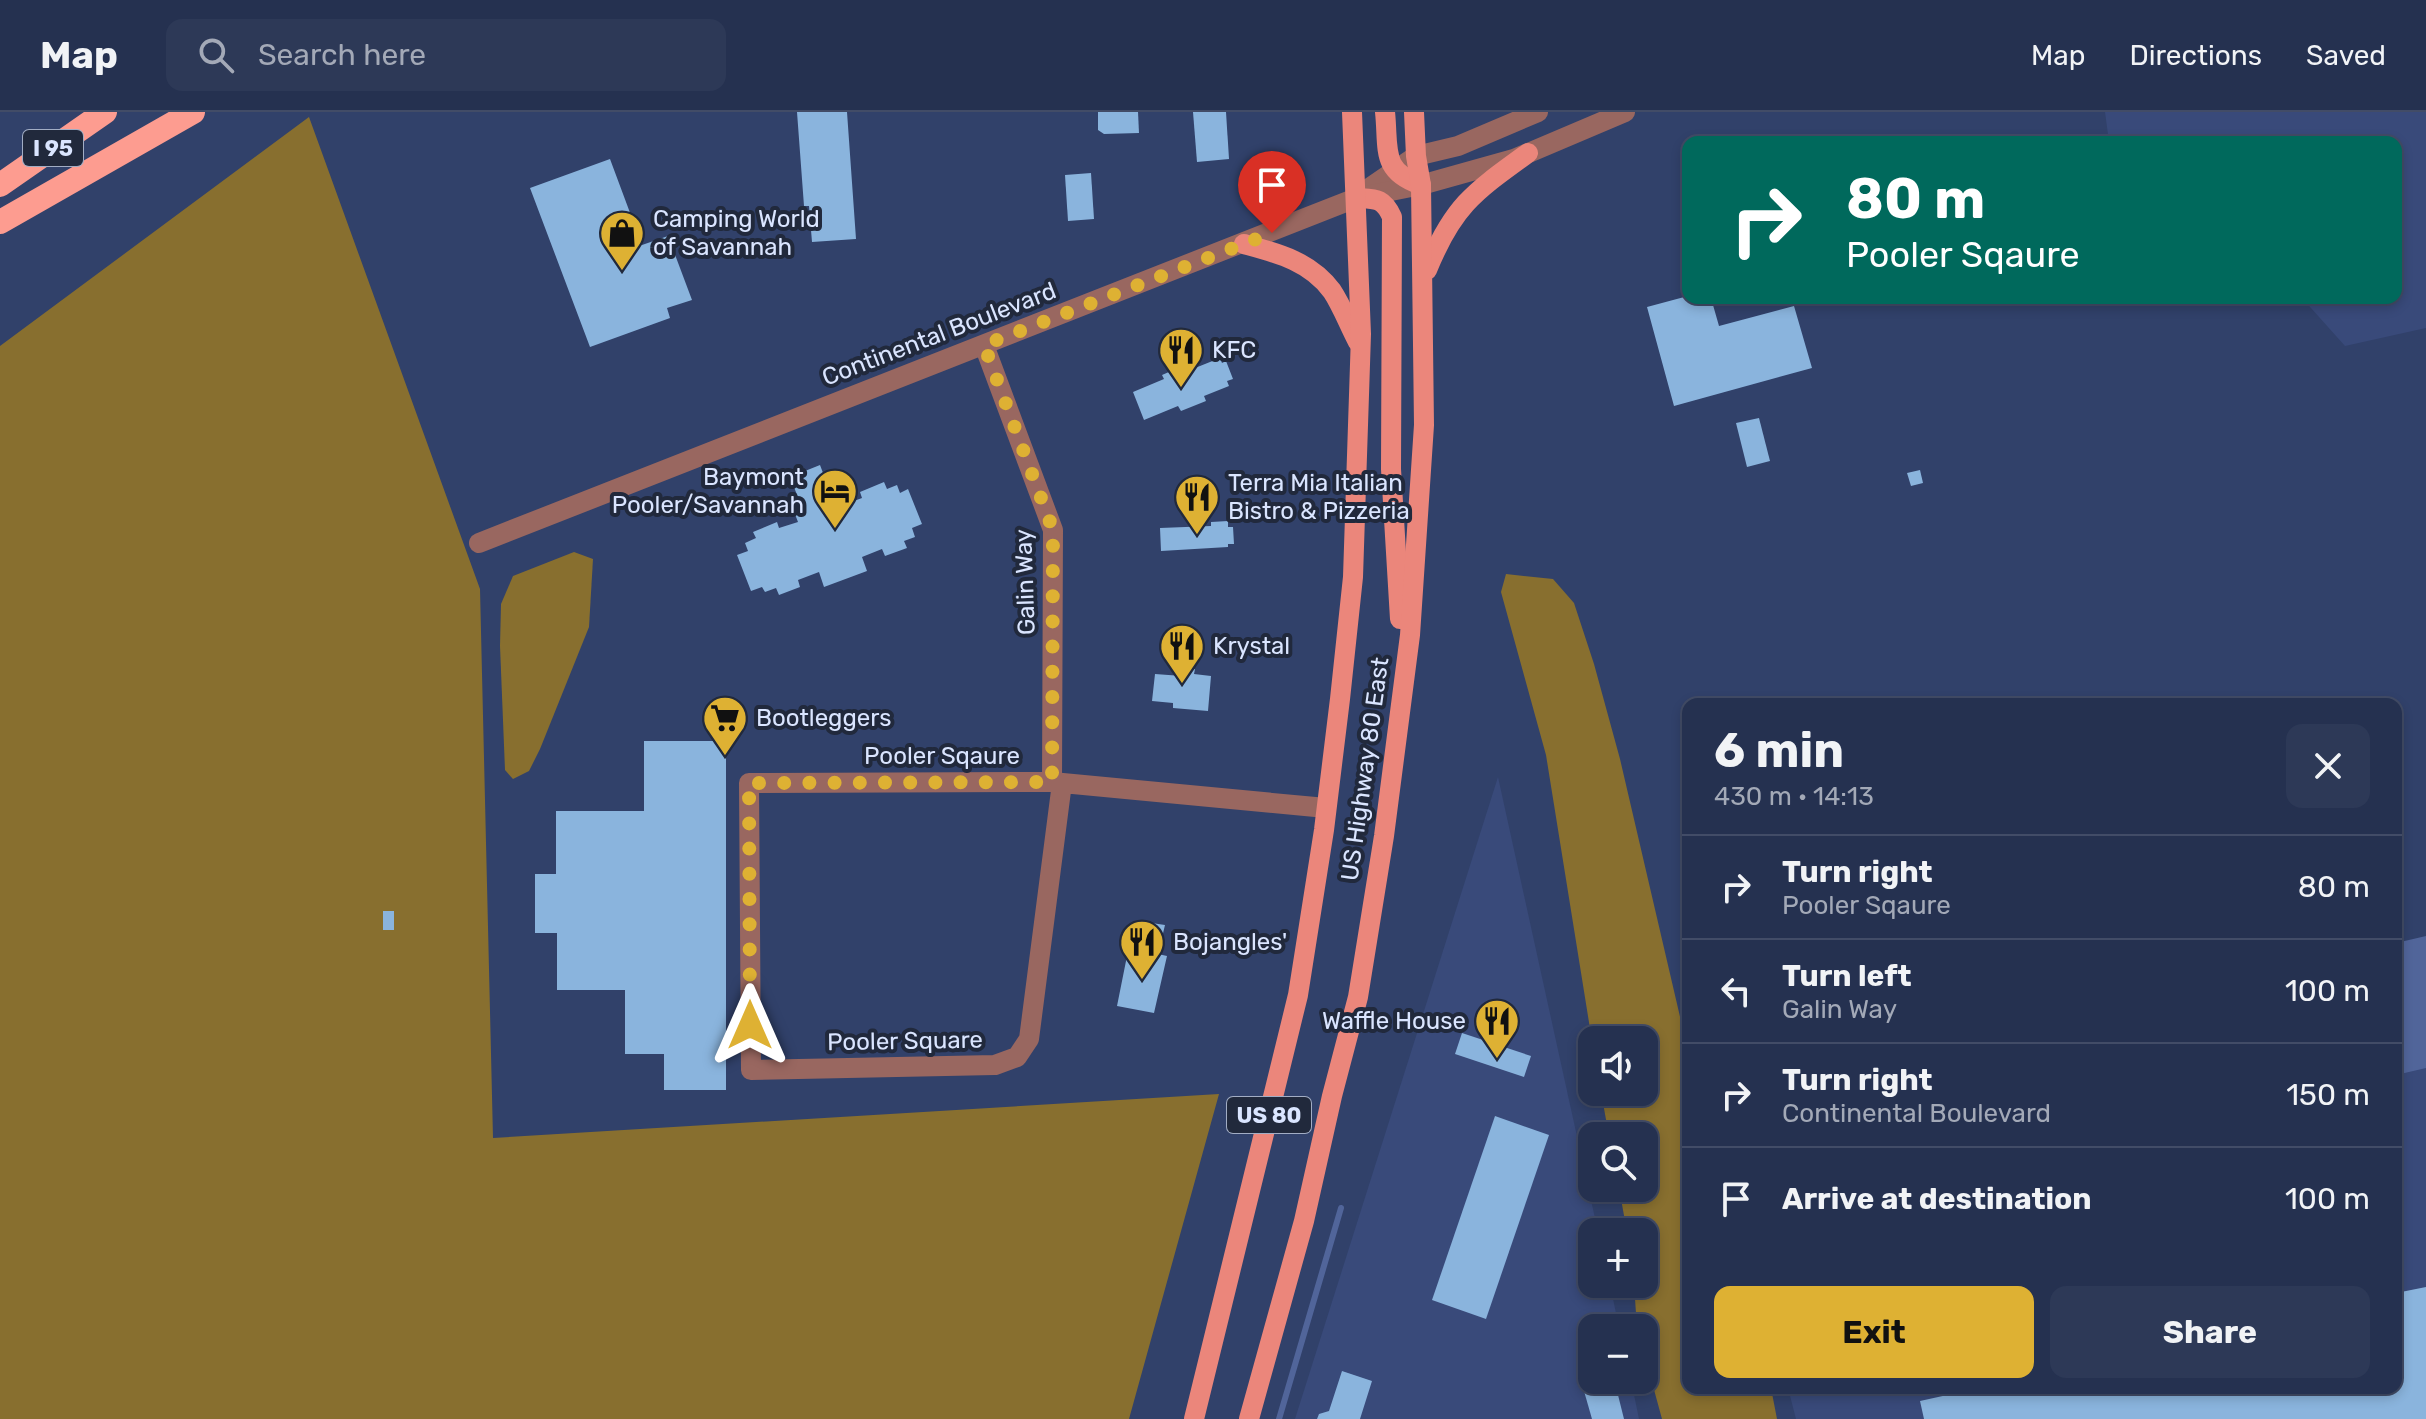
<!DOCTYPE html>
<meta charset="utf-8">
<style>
body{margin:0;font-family:Rubik,sans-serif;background:#2d3957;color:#f1f3f6;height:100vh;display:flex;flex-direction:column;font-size:30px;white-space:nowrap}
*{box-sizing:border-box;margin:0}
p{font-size:26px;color:#a3a9b7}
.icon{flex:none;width:44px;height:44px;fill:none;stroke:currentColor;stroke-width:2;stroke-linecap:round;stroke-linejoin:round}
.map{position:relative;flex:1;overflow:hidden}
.details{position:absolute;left:1682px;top:586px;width:720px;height:696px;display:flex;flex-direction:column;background:#253150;border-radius:16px;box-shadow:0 4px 12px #0003,0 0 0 2px #424c67}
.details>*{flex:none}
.guide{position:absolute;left:1682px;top:24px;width:720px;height:168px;border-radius:16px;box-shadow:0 4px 12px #0003,0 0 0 2px #424c67;background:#00695c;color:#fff;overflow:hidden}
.tools{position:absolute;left:1578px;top:914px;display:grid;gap:16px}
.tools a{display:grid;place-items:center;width:80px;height:80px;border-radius:16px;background:#253150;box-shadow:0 4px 12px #0003,0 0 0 2px #424c67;font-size:40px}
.pin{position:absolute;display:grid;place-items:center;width:68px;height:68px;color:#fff;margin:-82px -34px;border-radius:50% 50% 50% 0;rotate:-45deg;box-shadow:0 0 8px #0007}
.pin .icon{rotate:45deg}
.me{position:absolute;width:88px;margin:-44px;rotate:0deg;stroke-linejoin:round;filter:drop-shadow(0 0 6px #0008)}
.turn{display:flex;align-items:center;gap:28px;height:168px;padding:0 32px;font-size:36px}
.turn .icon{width:104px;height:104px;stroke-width:2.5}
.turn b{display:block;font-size:56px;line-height:68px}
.round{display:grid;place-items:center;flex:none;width:84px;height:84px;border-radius:16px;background:#2d3957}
.headline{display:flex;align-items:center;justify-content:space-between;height:136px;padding:0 32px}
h1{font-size:48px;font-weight:700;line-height:60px}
.button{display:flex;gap:16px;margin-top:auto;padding:16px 32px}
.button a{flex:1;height:92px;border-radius:16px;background:#deb133;color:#111;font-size:32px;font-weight:700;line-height:92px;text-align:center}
.button a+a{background:#2d3957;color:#f1f3f6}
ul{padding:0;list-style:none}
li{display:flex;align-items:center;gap:24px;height:104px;padding:0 32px;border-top:2px solid #424c67}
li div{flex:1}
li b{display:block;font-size:30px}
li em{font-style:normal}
header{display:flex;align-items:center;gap:48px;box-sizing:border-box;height:112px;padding:0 40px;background:#253150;border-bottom:2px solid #424c67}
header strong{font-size:38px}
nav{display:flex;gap:44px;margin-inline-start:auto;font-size:28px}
.search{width:560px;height:72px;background:#2d3957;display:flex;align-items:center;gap:20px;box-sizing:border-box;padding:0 28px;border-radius:16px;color:#a3a9b7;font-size:30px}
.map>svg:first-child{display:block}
.built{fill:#394a7a}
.forest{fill:#886f2f}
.water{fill:#51659a}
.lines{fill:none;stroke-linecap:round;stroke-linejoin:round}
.stream{stroke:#51659a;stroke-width:6}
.building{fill:#8ab4dd}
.minor{stroke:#996760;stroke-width:20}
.primary{stroke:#eb867b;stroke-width:20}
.motorway{stroke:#fd9c90;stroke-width:24}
.route{stroke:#deb133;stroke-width:14;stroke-dasharray:0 25.2}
.labels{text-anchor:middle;stroke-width:8;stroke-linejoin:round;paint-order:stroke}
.shield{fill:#21293c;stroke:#a2adc4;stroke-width:2}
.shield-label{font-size:22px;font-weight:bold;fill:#dae5ff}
.poi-label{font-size:24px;fill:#dae5ff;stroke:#21293c;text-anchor:start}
.street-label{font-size:24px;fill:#dae5ff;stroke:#21293c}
</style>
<header>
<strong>Map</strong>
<div class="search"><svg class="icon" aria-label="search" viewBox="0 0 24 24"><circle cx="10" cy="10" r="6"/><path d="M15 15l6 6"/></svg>Search here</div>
<nav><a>Map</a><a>Directions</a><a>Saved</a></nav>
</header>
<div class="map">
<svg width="2426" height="1307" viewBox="0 0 2426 1307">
<rect width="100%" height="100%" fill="#31416a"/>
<g class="built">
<path d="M2105,0H2426V216L2345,234L2302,186H2396V30H2109Z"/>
<path d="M1498,665L1598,1120H1592V1172H1610L1619,1216H1592V1268H1631L1639,1307H1295Z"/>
<path d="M2426,845V1307H1796L1788,1276H2396V852Z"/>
</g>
<g class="forest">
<path d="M309,5L480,477L493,1026L1219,982L1129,1307H0V234Z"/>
<path d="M574,440L593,447L589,515L540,637L529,659L513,667L505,658L500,534L501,492L513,464Z"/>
<path d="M1506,462L1553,467L1574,491L1594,552L1620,647L1688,939V1276H1771L1777,1307H1662L1644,1241V1216H1637L1634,1172H1644V1120H1627L1619,1076H1644V1024H1609L1601,980H1644V928L1592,929L1546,643L1501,480Z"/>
</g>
<path class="water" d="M2426,824V956L2396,963V831Z"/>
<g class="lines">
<path class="stream" d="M1279,1307L1341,1096"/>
</g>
<g class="building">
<path d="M797,0H847L856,127L812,130L809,94H804Z"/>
<path d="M1098,0H1138L1139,21L1104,22L1098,18Z"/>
<path d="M1193,0H1226L1229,47L1197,50Z"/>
<path d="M610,47L642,133L668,124L692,188L667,196L670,206L590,235L530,76Z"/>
<path d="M1091,61L1094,107L1068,109L1065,63Z"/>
<path d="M1688,184L1711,186L1719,214L1794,194L1812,256L1674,294L1647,195Z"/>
<path d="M1220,246L1222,251L1226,249L1233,267L1227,269L1229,274L1204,284L1206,289L1181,299L1178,294L1144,308L1133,280L1164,267L1162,263L1192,250L1195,256Z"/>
<path d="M1759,306L1770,349L1747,355L1736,311Z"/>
<path d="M820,353L831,382L838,380L843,393L862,386L860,380L884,370L887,377L897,373L900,381L908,377L922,412L912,416L915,425L904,429L907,436L885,444L882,437L862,445L867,459L824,475L819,460L798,468L800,475L779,483L776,476L765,480L762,475L751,479L737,443L748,439L745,431L756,426L753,420L777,410L779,416L798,410L793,397L801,393L790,365Z"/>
<path d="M1920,358L1923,371L1911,374L1907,361Z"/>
<path d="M1228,409V415H1233L1234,432H1228V435L1161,439L1160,416L1211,414V410Z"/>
<path d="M1182,556L1195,557L1194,562L1211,564L1208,599L1173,596V591L1152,589L1155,562L1182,564Z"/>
<path d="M644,629H726V978H664V942H625V878H557V821H535V762H556V699H644Z"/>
<rect x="383" y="799" width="11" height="19"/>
<path d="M1138,809L1165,813L1158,842L1167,844L1154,901L1117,894L1128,839H1132Z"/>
<path d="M1462,921L1531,944L1524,965L1455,942Z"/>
<path d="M1495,1004L1549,1023L1486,1207L1432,1188Z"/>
<path d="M2426,1175V1307H1924L1920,1289L1979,1276H2396V1181Z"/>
<path d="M1342,1259L1372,1269L1360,1307H1317L1319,1302L1329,1299Z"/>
<path d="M1595,1268L1615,1271L1624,1307H1592L1582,1272Z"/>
</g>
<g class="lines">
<g class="minor">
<path d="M1362,81L1416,44L1458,34L1538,0"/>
<path d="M984,233L1053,418L1052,670"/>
<path d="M479,431L1356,86L1421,73L1514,47L1625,0"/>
<path d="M1062,671L1029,927L1017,945L995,953L751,958L749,671L1052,670L1326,696"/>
</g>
<g class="primary">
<path d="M1385,0C1389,37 1380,59 1421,73"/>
<path d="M1356,86C1375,87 1383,85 1392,105L1391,357L1400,507"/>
<path d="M1244,132C1277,141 1310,149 1332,179C1342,194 1349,213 1358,230"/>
<path d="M1427,158C1453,94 1474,80 1528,41"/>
<path d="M1194,1307L1298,883L1324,718L1340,587L1353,465L1361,222L1352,0"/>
<path d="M1249,1307L1304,1109L1332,984L1358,885L1384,724L1410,523L1424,313L1421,73L1416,44L1414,0"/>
</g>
<g class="motorway">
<path d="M0,73L105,0"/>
<path d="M0,110L193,0"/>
</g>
</g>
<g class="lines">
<path class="route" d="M750,913L749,671L1052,670L1053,418L984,233L1272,121"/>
</g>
<defs>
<g id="shop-pin" transform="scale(2.3)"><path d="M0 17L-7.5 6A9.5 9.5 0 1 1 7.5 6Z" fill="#deb133" stroke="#21293c"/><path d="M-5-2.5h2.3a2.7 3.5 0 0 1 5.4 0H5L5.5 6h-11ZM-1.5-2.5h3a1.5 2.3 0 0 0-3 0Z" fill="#111"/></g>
<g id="restaurant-pin" transform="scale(2.3)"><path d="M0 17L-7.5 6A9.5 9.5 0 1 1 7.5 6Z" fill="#deb133" stroke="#21293c"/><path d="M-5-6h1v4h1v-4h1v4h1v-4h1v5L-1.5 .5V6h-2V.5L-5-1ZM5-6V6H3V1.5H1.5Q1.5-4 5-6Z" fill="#111"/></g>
<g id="hotel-pin" transform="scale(2.3)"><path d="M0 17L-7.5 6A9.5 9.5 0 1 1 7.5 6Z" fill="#deb133" stroke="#21293c"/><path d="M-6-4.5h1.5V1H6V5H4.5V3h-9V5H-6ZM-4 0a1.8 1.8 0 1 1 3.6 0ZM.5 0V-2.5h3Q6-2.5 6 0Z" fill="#111"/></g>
<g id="supermarket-pin" transform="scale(2.3)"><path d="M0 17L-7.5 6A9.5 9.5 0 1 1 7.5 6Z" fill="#deb133" stroke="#21293c"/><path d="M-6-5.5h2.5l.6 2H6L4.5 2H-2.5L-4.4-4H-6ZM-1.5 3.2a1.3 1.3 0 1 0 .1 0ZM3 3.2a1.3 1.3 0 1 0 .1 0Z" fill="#111"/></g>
</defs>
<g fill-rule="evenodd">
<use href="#shop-pin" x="622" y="121"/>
<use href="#restaurant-pin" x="1181" y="238"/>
<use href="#hotel-pin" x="835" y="379"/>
<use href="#restaurant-pin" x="1197" y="385"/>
<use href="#restaurant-pin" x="1182" y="534"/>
<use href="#supermarket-pin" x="725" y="606"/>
<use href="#restaurant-pin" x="1142" y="830"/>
<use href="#restaurant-pin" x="1497" y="909"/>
</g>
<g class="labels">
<g class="shield">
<rect x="23" y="18" width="60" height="36" rx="6"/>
<rect x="1227" y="985" width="84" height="36" rx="6"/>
</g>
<g class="shield-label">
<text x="53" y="44">I 95</text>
<text x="1269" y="1011">US 80</text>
</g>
<g class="poi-label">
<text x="653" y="115">Camping World<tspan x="653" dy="28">of Savannah</tspan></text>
<text x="1212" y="246">KFC</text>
<text x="804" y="373" text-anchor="end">Baymont<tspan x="804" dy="28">Pooler/Savannah</tspan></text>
<text x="1228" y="379">Terra Mia Italian<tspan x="1228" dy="28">Bistro &amp; Pizzeria</tspan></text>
<text x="1213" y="542">Krystal</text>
<text x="756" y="614">Bootleggers</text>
<text x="1173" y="838">Bojangles'</text>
<text x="1466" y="917" text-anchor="end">Waffle House</text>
</g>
<g class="street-label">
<text transform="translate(939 222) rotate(-21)" y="8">Continental Boulevard</text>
<text transform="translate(1025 470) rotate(-92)" y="8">Galin Way</text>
<text x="942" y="652">Pooler Sqaure</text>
<text transform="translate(1365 657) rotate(-82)" y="8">US Highway 80 East</text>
<text transform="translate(905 929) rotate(-1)" y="8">Pooler Square</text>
</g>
</g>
</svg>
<div class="tools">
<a><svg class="icon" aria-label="sound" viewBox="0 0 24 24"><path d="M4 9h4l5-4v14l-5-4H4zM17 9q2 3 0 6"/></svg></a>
<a><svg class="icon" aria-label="search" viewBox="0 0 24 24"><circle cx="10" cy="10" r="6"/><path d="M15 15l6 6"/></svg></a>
<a>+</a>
<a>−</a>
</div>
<div class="pin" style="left:1272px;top:121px;background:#d93025"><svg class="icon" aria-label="arrive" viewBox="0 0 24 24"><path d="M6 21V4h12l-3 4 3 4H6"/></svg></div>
<svg class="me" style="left:750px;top:913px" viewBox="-20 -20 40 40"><path d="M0-17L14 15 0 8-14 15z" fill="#deb133" stroke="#fff" stroke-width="4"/></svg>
<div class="guide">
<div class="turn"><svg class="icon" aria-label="right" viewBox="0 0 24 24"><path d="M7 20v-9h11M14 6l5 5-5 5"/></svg><div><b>80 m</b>Pooler Sqaure</div></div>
</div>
<section class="details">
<div class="headline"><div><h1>6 min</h1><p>430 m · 14:13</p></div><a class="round"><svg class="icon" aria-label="close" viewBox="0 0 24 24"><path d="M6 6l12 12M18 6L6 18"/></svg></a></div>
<ul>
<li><svg class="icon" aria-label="right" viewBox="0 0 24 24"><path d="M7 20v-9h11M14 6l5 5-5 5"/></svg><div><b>Turn right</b><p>Pooler Sqaure</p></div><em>80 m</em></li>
<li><svg class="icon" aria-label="left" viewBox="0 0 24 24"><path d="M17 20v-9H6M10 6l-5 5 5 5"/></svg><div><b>Turn left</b><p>Galin Way</p></div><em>100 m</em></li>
<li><svg class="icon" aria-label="right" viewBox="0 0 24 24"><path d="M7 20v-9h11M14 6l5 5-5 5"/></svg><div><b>Turn right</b><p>Continental Boulevard</p></div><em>150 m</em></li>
<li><svg class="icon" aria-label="arrive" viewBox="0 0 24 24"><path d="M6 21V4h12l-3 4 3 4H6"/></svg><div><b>Arrive at destination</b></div><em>100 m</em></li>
</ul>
<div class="button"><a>Exit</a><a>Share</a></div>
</section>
</div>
